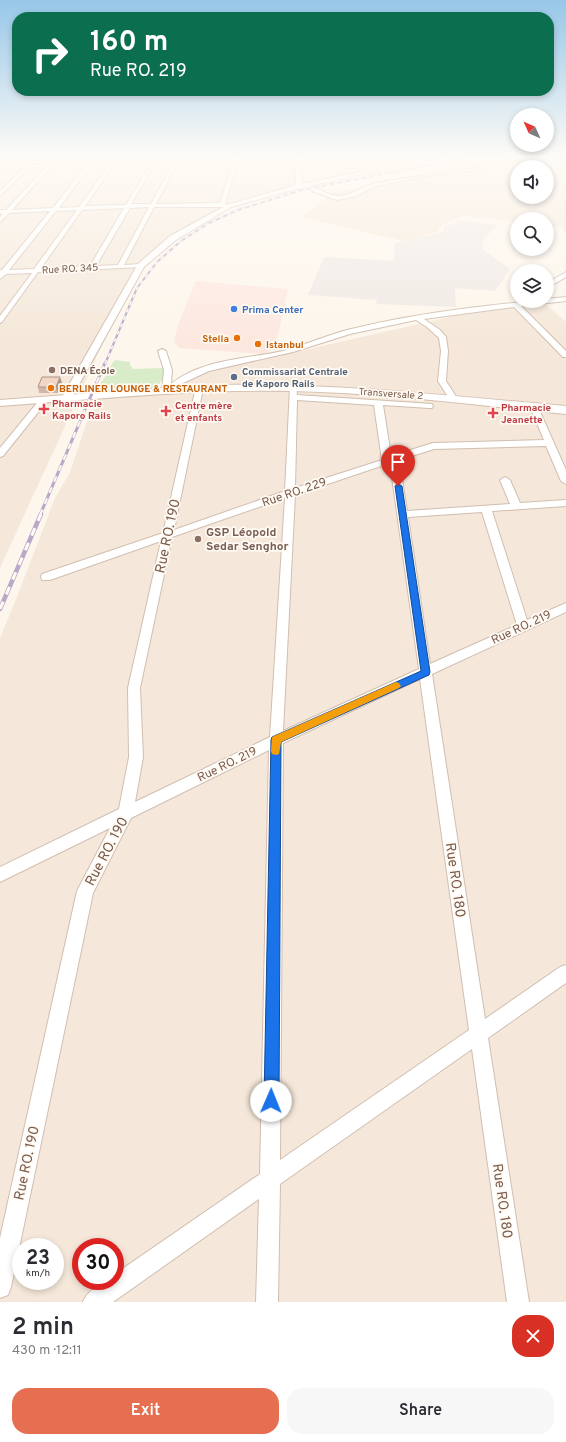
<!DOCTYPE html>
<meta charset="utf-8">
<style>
body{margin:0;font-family:Overpass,sans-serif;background:#f7f7f7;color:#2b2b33;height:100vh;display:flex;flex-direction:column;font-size:15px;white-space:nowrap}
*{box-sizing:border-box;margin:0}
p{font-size:13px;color:#7c7c81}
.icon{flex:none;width:22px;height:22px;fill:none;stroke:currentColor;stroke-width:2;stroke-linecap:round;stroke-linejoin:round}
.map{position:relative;height:1302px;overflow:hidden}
.details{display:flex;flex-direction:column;background:#fff;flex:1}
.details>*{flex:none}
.guide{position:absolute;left:12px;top:12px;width:542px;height:84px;border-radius:16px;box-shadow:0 2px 6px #0003;background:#0b6e4f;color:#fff;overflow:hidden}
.needle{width:26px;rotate:315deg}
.fabs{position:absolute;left:510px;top:108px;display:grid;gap:8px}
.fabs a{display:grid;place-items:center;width:44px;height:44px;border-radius:50%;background:#fff;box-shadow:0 2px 6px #0003;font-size:20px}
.speed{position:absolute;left:12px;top:1238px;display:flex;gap:8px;font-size:20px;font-weight:700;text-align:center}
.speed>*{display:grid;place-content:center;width:52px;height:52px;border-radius:50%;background:#fff;box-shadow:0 2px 6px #0003;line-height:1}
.speed small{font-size:10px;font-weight:400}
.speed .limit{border:6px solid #d22;background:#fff;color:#111}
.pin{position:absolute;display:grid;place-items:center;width:34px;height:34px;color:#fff;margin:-41px -17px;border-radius:50% 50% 50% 0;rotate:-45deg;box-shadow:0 0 4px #0007}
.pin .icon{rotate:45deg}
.me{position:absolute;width:44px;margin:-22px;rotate:1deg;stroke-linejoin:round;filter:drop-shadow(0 0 3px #0008)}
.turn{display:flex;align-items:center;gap:14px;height:84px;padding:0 12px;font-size:18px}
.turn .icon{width:52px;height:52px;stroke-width:2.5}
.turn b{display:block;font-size:28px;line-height:34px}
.round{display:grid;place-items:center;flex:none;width:42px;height:42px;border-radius:16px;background:#f7f7f7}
.summary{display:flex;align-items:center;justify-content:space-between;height:68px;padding:0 12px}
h1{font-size:24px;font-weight:600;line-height:30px}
.cta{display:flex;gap:8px;margin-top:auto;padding:8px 12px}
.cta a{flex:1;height:46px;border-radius:16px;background:#e76f51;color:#fff;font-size:16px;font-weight:600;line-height:46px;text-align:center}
.cta a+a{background:#f7f7f7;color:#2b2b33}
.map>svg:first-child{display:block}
.residential{fill:#f5e8da;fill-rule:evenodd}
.commercial{fill:#fde8e0}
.industrial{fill:#efe9e4}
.green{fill:#d8ecc9}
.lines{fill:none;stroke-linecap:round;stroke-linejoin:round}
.minor-casing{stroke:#d1beb0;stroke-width:2}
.tertiary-casing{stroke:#d1beb0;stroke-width:2}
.secondary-casing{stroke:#d6c0b0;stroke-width:2}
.minor{fill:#fff;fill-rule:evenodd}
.tertiary{fill:#fff;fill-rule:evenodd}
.secondary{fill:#fff;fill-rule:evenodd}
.rail-far2-casing{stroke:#b9a8c9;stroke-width:2}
.rail-far1-casing{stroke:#b9a8c9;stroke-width:3}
.rail-casing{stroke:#b9a8c9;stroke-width:4.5}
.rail-far2{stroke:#fffaf3;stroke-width:1.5;stroke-dasharray:4;stroke-linecap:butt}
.rail-far1{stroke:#fffaf3;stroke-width:2;stroke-dasharray:6;stroke-linecap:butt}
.rail{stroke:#fffaf3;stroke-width:3;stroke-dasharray:8;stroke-linecap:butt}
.wall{fill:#d1b7a8}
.shaded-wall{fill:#aa9588}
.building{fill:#f3d5c3;stroke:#aa9588}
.route{fill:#1a73e8;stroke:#114b97}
.slow{fill:#f59e0b}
.shop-dot{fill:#3f7fe0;stroke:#fffaf3;stroke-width:1.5}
.food-dot{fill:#e8710a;stroke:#fffaf3;stroke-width:1.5}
.education-dot{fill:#8d6e63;stroke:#fffaf3;stroke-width:1.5}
.service-dot{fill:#5c6f8a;stroke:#fffaf3;stroke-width:1.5}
.health-dot{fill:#e0444e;stroke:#fffaf3;stroke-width:1.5}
.labels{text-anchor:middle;stroke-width:3.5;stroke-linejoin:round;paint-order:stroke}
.far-street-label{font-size:10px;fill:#7a5c4d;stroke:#fffaf3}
.far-shop-label{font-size:10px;font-weight:bold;fill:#366cbe;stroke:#fffaf3;text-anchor:start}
.far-food-label{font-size:10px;font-weight:bold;fill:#c56008;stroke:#fffaf3;text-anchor:start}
.far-education-label{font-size:10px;font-weight:bold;fill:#785e54;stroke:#fffaf3;text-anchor:start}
.far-service-label{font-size:10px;font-weight:bold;fill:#4e5e75;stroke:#fffaf3;text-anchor:start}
.far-health-label{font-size:10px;font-weight:bold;fill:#be3a42;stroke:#fffaf3;text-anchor:start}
.street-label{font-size:12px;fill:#7a5c4d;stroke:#fffaf3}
.education-label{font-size:12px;font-weight:bold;fill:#785e54;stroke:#fffaf3;text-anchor:start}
.near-street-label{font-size:14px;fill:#7a5c4d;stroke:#fffaf3}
</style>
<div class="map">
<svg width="566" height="1302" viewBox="0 0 566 1302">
<rect width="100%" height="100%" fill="#fdf6ec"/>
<g class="residential">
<path d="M0,158H431L318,181L245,202L180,235L137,269L0,568Z"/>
<path d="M520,158H566V233L561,227L547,225V219H517V222L464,216L444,224L437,232L403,241L301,217L334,192ZM517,167H547V197H517Z"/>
<path d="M543,302L566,322V1302H0V638L15,602L55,498L70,472L88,419L105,394L154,389L195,375L476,311ZM21,1247H55V1281H21ZM81,1247H115V1281H81Z"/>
</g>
<path class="commercial" d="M196,281L288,289L275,349L262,354L179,348L174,342L178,325Z"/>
<path class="industrial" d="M456,220L498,225L484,238L482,249L510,269L495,291L455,288L456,307L376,304L377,300L308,295L324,257L394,261L395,243L443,232L445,225L455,224Z"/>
<path class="green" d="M115,360L130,362V365L133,369L162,368L166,370C164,376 162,383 156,386C144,393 116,390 102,391L99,384C109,375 107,369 115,360Z"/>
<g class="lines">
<g class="minor-casing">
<g id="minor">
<path d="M114,158H118L117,161L175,159L176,158H180V159L244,158L239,159L225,204L231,205V207H154L124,265L141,264L143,265V267L38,272L2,322L0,323V316L32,273L6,274L0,279V270H2L50,211L9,213L0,222V217L3,213L0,214V210H6L46,167H30L0,196V191L25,167L0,168V166L49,164L54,160L56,161L54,164L112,161ZM234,160L220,203L156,204L178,162ZM174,162L151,204H131L155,163ZM151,163L126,205L85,206L115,164ZM110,164L79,207L59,208L91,165ZM86,165L53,208L12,210L52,166ZM149,207L118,265L96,266L130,208ZM124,208L90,266L41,268L82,210ZM77,210L34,269L9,270L56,211Z"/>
<path d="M367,158H372L392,167L388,168Z"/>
<path d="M520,158H526L470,171L420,177L376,186L356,196L337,200L314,192L310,188L297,186C309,179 327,198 342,196C354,193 364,186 376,183C407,177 438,174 469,169C486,166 503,161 520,158Z"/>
<path d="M566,272V277L547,288V283Z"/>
<path d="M566,297V301L521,306L566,351V357H563L514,307L424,319L440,330L446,337L448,351L446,381L457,398L453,400H450L438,381L441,351L439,338L427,327L416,320L350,334L293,352L209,371L181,384L169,394H163L162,392L164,370L158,351L162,349L166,351L172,370L171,384C202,359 246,359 283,351C305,345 325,336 347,330C387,320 428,313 469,308C496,305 521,301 547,301V299Z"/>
<path d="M290,386H296L297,395L432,404L433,406L432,408H429L383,405L391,456L433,443L544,440L530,407L534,405H537L566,470V484L561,481L546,446L434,449L399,460L407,511L510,504L500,480L505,477L510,480L520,503L566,500V506L492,511L527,620L566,603V612L432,674L485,1019L560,967L566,965V983L488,1038L529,1302H507L472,1049L280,1184L278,1302H256L259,1199L113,1302H83C88,1290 102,1281 115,1281V1274L260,1174L269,750L131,818L93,893L11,1287L8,1295L0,1298V1238L77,891L110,828L0,882V867L119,809L129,757L128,688L161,541L50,580H42L41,577L42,574L163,533L196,387H199L203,389L174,530L285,491ZM297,400L374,405L382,460L295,488ZM390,463L419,669L283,731L295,495ZM285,498L270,737L135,802L143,757L140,688L172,537ZM482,512L517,625L430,664L408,517ZM420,679L469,1030L280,1160L283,743Z"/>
<path d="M41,398H47L48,400L3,456L0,457V448Z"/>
</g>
</g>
<g class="tertiary-casing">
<path id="tertiary" d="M295,158H301L302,184L428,158H437L300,188L231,207L176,240L144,267L71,399L70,401H62L61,399L138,264L170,236L227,205L296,185Z"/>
</g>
<g class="secondary-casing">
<path id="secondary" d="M219,385C336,383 450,396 566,406V414C475,405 384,393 292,391C195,389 97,399 0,406V400L146,389Z"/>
</g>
<use href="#minor" class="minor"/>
<use href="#tertiary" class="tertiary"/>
<use href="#secondary" class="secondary"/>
<g class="rail-far2-casing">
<path id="rail-far2" d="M105,364L137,288L157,262L181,241L209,223L238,210L302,190L463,158"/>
</g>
<g class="rail-far1-casing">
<path id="rail-far1" d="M40,515L105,363"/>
</g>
<g class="rail-casing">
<path id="rail" d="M0,609L41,514"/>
</g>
<use href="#rail-far2" class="rail-far2"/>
<use href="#rail-far1" class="rail-far1"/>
<use href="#rail" class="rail"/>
</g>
<path class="wall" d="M62,383L58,393H39L38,387Z"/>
<path class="shaded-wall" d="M60,377L62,383L58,393L56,387Z"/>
<path class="building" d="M42,377H60L56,387H38Z"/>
<linearGradient id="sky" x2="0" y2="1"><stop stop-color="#97c7e8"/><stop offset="0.46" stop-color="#fefbf6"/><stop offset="1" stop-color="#fefbf6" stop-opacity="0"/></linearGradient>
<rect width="566" height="340" fill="url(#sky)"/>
<path class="route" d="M398,484L402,486L430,672L429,675L281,742L279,1101L276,1106L271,1108L266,1106L264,1101L271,740L272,737L421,671L395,486Z"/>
<path class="slow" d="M396,682L399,683L401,686L399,688L281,742L279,754L276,755L272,754L271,751L272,737Z"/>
<circle class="shop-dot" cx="234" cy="309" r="4"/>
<g class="food-dot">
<circle cx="237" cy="338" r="4"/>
<circle cx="258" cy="344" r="4"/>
<circle cx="51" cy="388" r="4"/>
</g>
<g class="education-dot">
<circle cx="52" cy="370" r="4"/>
<circle cx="198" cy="539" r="4"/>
</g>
<circle class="service-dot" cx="234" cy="377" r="4"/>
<g class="health-dot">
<path d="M42 403h4v4h4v4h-4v4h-4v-4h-4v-4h4z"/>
<path d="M164 405h4v4h4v4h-4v4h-4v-4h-4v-4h4z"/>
<path d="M491 407h4v4h4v4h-4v4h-4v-4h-4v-4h4z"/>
</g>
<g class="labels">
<g class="far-street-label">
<text transform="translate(70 268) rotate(-3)" y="4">Rue RO. 345</text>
<text transform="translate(391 393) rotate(4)" y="4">Transversale 2</text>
</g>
<g class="far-shop-label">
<text x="242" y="313">Prima Center</text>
</g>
<g class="far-food-label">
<text x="229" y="342" text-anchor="end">Stella</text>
<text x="266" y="348">Istanbul</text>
<text x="59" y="392">BERLINER LOUNGE &amp; RESTAURANT</text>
</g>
<g class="far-education-label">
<text x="60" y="374">DENA École</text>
</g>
<g class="far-service-label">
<text x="242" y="375">Commissariat Centrale<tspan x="242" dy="12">de Kaporo Rails</tspan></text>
</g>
<g class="far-health-label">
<text x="52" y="407">Pharmacie<tspan x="52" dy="12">Kaporo Rails</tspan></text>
<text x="175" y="409">Centre mère<tspan x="175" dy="12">et enfants</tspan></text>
<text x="501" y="411">Pharmacie<tspan x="501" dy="12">Jeanette</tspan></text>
</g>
<g class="street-label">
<text transform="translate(294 492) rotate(-19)" y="4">Rue RO. 229</text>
<text transform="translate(521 627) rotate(-25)" y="4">Rue RO. 219</text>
<text transform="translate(227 764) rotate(-26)" y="4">Rue RO. 219</text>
</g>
<g class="education-label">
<text x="206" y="536">GSP Léopold<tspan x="206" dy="14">Sedar Senghor</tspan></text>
</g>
<g class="near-street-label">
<text transform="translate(167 536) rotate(-78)" y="5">Rue RO. 190</text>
<text transform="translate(106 851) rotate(-62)" y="5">Rue RO. 190</text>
<text transform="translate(456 880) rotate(82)" y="5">Rue RO. 180</text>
<text transform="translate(26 1163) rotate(-78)" y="5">Rue RO. 190</text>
<text transform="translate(503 1201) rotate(82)" y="5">Rue RO. 180</text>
</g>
</g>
</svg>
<div class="fabs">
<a><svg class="needle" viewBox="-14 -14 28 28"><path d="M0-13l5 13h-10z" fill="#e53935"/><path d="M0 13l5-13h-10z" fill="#7c7c81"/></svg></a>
<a><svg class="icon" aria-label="sound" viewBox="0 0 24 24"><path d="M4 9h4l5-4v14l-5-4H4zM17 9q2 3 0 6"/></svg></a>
<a><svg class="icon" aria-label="search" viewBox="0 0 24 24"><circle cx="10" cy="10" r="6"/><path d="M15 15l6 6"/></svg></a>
<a><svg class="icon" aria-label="layers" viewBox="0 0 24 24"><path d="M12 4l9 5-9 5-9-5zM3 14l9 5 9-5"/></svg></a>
</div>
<div class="speed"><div>23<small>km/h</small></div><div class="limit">30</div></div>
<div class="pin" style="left:398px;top:486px;background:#d93025"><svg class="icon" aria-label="arrive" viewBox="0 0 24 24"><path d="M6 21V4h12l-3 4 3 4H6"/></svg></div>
<svg class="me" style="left:271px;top:1101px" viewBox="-20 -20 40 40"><circle r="19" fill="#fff"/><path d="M0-13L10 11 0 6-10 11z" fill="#1a73e8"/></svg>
<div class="guide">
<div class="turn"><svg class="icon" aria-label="right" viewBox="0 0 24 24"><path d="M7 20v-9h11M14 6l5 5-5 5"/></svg><div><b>160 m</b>Rue RO. 219</div></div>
</div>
</div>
<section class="details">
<div class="summary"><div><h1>2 min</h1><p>430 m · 12:11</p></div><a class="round" style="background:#d93025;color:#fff"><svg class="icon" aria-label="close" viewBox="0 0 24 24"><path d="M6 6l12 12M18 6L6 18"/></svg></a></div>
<div class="cta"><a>Exit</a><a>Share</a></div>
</section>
